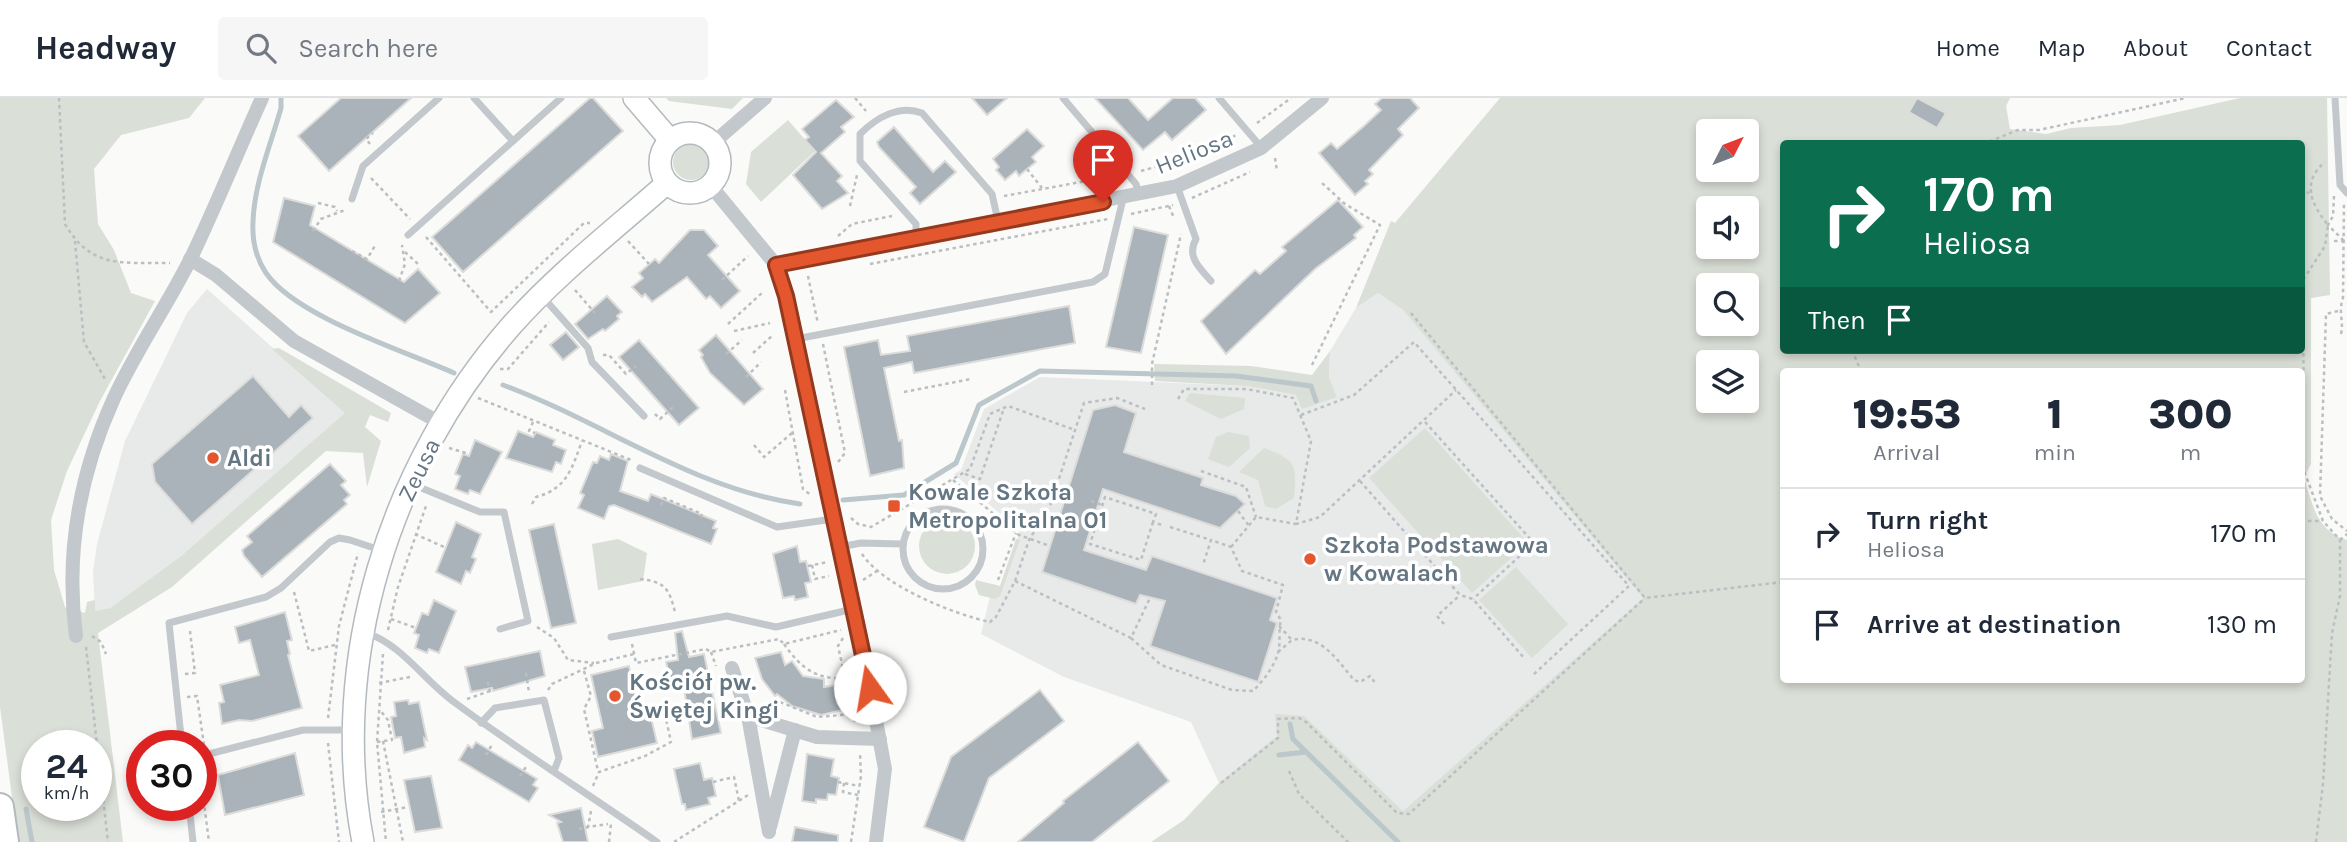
<!DOCTYPE html>
<meta charset="utf-8">
<style>
body{margin:0;font-family:Karla,sans-serif;background:#f6f6f7;color:#1f2937;height:100vh;display:flex;flex-direction:column;font-size:26px;white-space:nowrap}
*{box-sizing:border-box;margin:0}
p{font-size:23px;color:#747a83}
.icon{flex:none;width:38px;height:38px;fill:none;stroke:currentColor;stroke-width:2;stroke-linecap:round;stroke-linejoin:round}
.map{position:relative;flex:1;overflow:hidden}
.panel{position:absolute;left:1780px;top:270px;width:525px;height:315px;display:flex;flex-direction:column;background:#fff;border-radius:7px;box-shadow:0 4px 10px #0003}
.panel>*{flex:none}
.hud{position:absolute;left:1780px;top:42px;width:525px;height:214px;border-radius:7px;box-shadow:0 4px 10px #0003;background:#0b6e4f;color:#fff;overflow:hidden}
.needle{width:46px;rotate:48deg}
.buttons{position:absolute;left:1696px;top:21px;display:grid;gap:14px}
.buttons a{display:grid;place-items:center;width:63px;height:63px;border-radius:7px;background:#fff;box-shadow:0 4px 10px #0003;font-size:35px}
.speed{position:absolute;left:21px;top:632px;display:flex;gap:14px;font-size:35px;font-weight:700;text-align:center}
.speed>*{display:grid;place-content:center;width:91px;height:91px;border-radius:50%;background:#fff;box-shadow:0 4px 10px #0003;line-height:1}
.speed small{font-size:18px;font-weight:400}
.speed .limit{border:10px solid #d22;background:#fff;color:#111}
.pin{position:absolute;display:grid;place-items:center;width:60px;height:60px;color:#fff;margin:-72px -30px;border-radius:50% 50% 50% 0;rotate:-45deg;box-shadow:0 0 7px #0007}
.pin .icon{rotate:45deg}
.me{position:absolute;width:77px;margin:-38px;rotate:347deg;stroke-linejoin:round;filter:drop-shadow(0 0 5px #0008)}
.turn{display:flex;align-items:center;gap:24px;height:147px;padding:0 28px;font-size:32px}
.turn .icon{width:91px;height:91px;stroke-width:2.5}
.turn b{display:block;font-size:49px;line-height:60px}
.then{display:flex;align-items:center;height:66px;padding:0 28px;background:#0003;gap:14px;font-size:26px}
.eta{display:flex;justify-content:space-evenly;align-items:center;height:119px;text-align:center}
.eta b{font-size:42px;font-weight:800;line-height:49px}
ul{padding:0;list-style:none}
li{display:flex;align-items:center;gap:21px;height:91px;padding:0 28px;border-top:2px solid #e0e1e3}
li div{flex:1}
li b{display:block;font-size:26px}
li em{font-style:normal}
header{display:flex;align-items:center;gap:42px;box-sizing:border-box;height:98px;padding:0 35px;background:#fff;border-bottom:2px solid #e0e1e3}
header strong{font-size:33px}
nav{display:flex;gap:38px;margin-inline-start:auto;font-size:24px}
.search{width:490px;height:63px;background:#f6f6f7;display:flex;align-items:center;gap:18px;box-sizing:border-box;padding:0 24px;border-radius:7px;color:#747a83;font-size:26px}
.map>svg:first-child{display:block}
.built{fill:#e8e9e9}
.green{fill:#dadfd7;fill-rule:evenodd}
.lines{fill:none;stroke-linecap:round;stroke-linejoin:round}
.stream{stroke:#bbc7cb;stroke-width:5}
.building{fill:#aab3b9;stroke:#dcdcda;stroke-width:2}
.secondary-casing{stroke:#b3babf;stroke-width:24}
.highway-casing{stroke:#b4b9bd;stroke-width:30}
.path{stroke:#bbbfc2;stroke-width:2.5;stroke-dasharray:3.5 3.5;stroke-linecap:butt}
.lane{stroke:#c3c8cc;stroke-width:7}
.street{stroke:#c3c8cc;stroke-width:14}
.secondary{stroke:#fff;stroke-width:21}
.highway{stroke:#fff;stroke-width:26}
.route-casing{stroke:#94391e;stroke-width:18}
.route{stroke:#e4572e;stroke-width:12}
.poi-dot{fill:#e4572e;stroke:#fff;stroke-width:2.5}
.labels{text-anchor:middle;stroke-width:7;stroke-linejoin:round;paint-order:stroke}
.street-label{font-size:24px;fill:#657683;stroke:#fff}
.poi-label{font-size:24px;font-weight:bold;fill:#657683;stroke:#fff;text-anchor:start}
</style>
<header>
<strong>Headway</strong>
<div class="search"><svg class="icon" aria-label="search" viewBox="0 0 24 24"><circle cx="10" cy="10" r="6"/><path d="M15 15l6 6"/></svg>Search here</div>
<nav><a>Home</a><a>Map</a><a>About</a><a>Contact</a></nav>
</header>
<div class="map">
<svg width="2347" height="744" viewBox="0 0 2347 744">
<rect width="100%" height="100%" fill="#fafaf8"/>
<g class="built">
<path d="M207,191L346,315L181,458L110,510L95,513L93,474L97,446L125,343L187,215Z"/>
<path d="M1378,195L1403,212L1643,500L1403,713L1303,618L1219,685L1191,624L1064,579L981,536L993,486L1001,489L1020,433L954,376L961,372L984,311L1040,279L1247,288L1296,297L1337,299L1329,279L1330,253L1356,210Z"/>
</g>
<g class="green">
<path d="M0,0H205L189,20L121,37L94,71L98,126L114,152L131,195L155,203L100,303L67,373L51,422L54,472L65,509L85,515L87,504L95,502V513L110,510L181,458L345,315L272,251L279,250L391,315L388,324L370,317L365,329L381,343L367,389L363,355L326,353L172,489L98,535L123,744H18L0,609ZM37,648H96V707H37Z"/>
<path d="M666,0H743L732,11L669,3Z"/>
<path d="M1500,0H2010L2006,8L2010,31L2046,36L2071,30L2120,27L2240,0H2327L2330,197L2311,200V366L2304,380C2313,408 2317,433 2347,442V744H1151L1184,722L1219,685L1277,638L1275,616L1304,618L1403,713L1643,500L1403,212L1378,195L1356,210L1391,123L1395,125ZM1708,33H1746V72H1708ZM1783,46H2301V252H1783ZM1708,110H1746V149H1708ZM1708,187H1746V226H1708ZM1708,264H1746V303H1708ZM1783,273H2301V581H1783Z"/>
<path d="M788,22L815,53L761,104L746,86L751,54Z"/>
<circle cx="691" cy="64" r="18"/>
<path d="M1330,253L1329,279L1337,299L1302,311L1296,297L1247,288L1155,283L1154,266L1251,268L1312,277Z"/>
<path d="M1190,295L1245,300L1244,311L1221,321L1185,303Z"/>
<path d="M1425,330L1528,445L1472,495L1369,380Z"/>
<path d="M1228,334L1249,338L1250,350L1229,369L1208,361L1216,339Z"/>
<path d="M1264,350C1296,362 1297,367 1294,400L1276,411L1265,408L1258,382L1239,374Z"/>
<circle cx="947" cy="448" r="28"/>
<path d="M618,441L647,455L643,483L598,492L592,446Z"/>
<path d="M1016,441L1020,442L1000,498L995,501L979,497L975,487L976,482L1000,488Z"/>
<path d="M1516,469L1568,526L1532,560L1479,502Z"/>
</g>
<g class="lines">
<g class="stream">
<path d="M281,0V10C271,46 254,86 253,124C252,142 256,160 266,175C296,219 405,253 454,275"/>
<path d="M503,287C603,324 693,391 800,406"/>
<path d="M843,402L904,397L956,365L979,307L1040,273L1236,278L1311,288L1316,303"/>
<path d="M1290,626L1293,641L1398,744"/>
<path d="M1279,657L1306,654"/>
<path d="M26,711L32,744"/>
</g>
</g>
<g class="building">
<path d="M341,0H411L329,73L298,38Z"/>
<path d="M590,0H593L623,33L463,174L432,139Z"/>
<path d="M972,0H1007L987,17Z"/>
<path d="M1095,0H1128L1148,22L1173,0H1195L1206,12L1172,42L1165,34L1143,52Z"/>
<path d="M1382,0H1410L1419,10L1398,31L1403,37L1369,72L1373,76L1365,83L1368,86L1355,97L1319,55L1331,45L1337,51L1364,28L1381,12L1375,6Z"/>
<path d="M1917,0L1946,15L1937,30L1909,14Z"/>
<path d="M836,2L854,19L841,29L845,34L821,55L842,78L837,83L848,95L822,111L793,77L816,54L805,42L809,39L802,31Z"/>
<path d="M894,29L933,74L945,63L956,74L920,106L910,95L916,89L879,49L877,44Z"/>
<path d="M1027,31L1044,48L1032,59L1036,64L1027,71L1019,78L1016,73L1005,82L996,72L999,69L993,61Z"/>
<path d="M284,100L315,108L310,127L404,184L418,171L440,195L405,225L273,144Z"/>
<path d="M1338,102L1363,129L1354,137L1356,140L1315,171L1226,256L1201,223L1255,172L1260,176L1286,153L1282,149Z"/>
<path d="M1134,129L1168,137L1141,255L1106,249Z"/>
<path d="M690,132H704L718,148L708,157L740,193L721,210L710,198L706,201L687,179L652,204L645,196L642,199L632,189L643,180L639,175L655,161L659,165Z"/>
<path d="M607,198L622,214L617,218L619,221L605,233L603,231L588,241L575,226Z"/>
<path d="M1069,208L1075,245L914,275L912,264L884,270L899,343L902,342L904,370L870,378L844,249L878,242L881,257L910,253L907,238Z"/>
<path d="M566,234L579,249L563,262L550,247Z"/>
<path d="M716,237L763,291L744,307L710,275L701,259L703,257L699,252Z"/>
<path d="M639,242L699,310L679,327L619,259Z"/>
<path d="M253,278L289,319L301,307L313,320L192,426L155,384L152,366Z"/>
<path d="M1115,307L1136,315L1124,354L1203,380L1201,387L1236,398L1245,406L1220,430L1103,391L1084,452L1146,472L1152,458L1277,500L1270,522L1277,525L1258,584L1150,548L1165,503L1140,497L1136,506L1042,474L1093,312Z"/>
<path d="M518,333L533,339L536,334L555,342L553,347L566,352L561,366L556,364L552,374L506,360Z"/>
<path d="M475,342L502,354L480,396L470,392L468,396L455,391L460,378L455,376L463,356L469,358Z"/>
<path d="M611,356L628,363L620,393L648,403L651,396L716,423L713,430L717,431L711,446L614,407L609,408L604,421L578,410L584,397L580,395L593,364L597,365L600,358L609,362Z"/>
<path d="M330,366L346,383L341,387L350,397L344,402L347,406L262,479L244,458L242,452L252,444L247,438Z"/>
<path d="M456,424L481,436L472,459L476,461L470,475L466,473L461,486L436,474Z"/>
<path d="M554,426L576,525L551,530L529,432Z"/>
<path d="M797,448L800,464L806,463L811,484L805,485L808,499L795,502L794,498L783,500L773,456Z"/>
<path d="M434,502L456,513L439,555L429,551L427,555L415,550L419,537L414,535L422,515L428,517Z"/>
<path d="M285,514L292,542L287,543L290,556L288,557L302,610L252,623L239,622L222,626L219,605L224,604L220,587L259,577L250,542L239,545L235,529Z"/>
<path d="M682,533L689,559L704,556L721,635L692,641L683,584L671,587L666,564L678,562L675,535Z"/>
<path d="M540,553L545,578L493,593L492,590L471,594L465,569Z"/>
<path d="M781,554L785,567L792,563L803,578L824,581V589L837,587L843,612L821,617L792,608L777,596L775,598L762,581L755,560Z"/>
<path d="M629,568L641,622L651,619L657,645L598,659L592,633L603,630L591,577Z"/>
<path d="M1040,592L1064,623L989,680L964,744L924,729L951,659Z"/>
<path d="M408,602L409,606L419,604L427,642L424,640L425,649L404,655L401,639L395,640L391,619L396,618L394,604Z"/>
<path d="M476,644L537,681L533,687L538,690L529,704L459,662L468,647L472,650Z"/>
<path d="M1138,644L1169,683L1092,744H1018L1064,705L1063,703Z"/>
<path d="M295,655L304,697L225,717L218,677Z"/>
<path d="M807,656L834,661L831,678L839,680L836,697L828,696L827,702L816,701V705L802,703Z"/>
<path d="M700,665L704,682L712,680L716,698L708,700L710,706L686,712L685,706H682L674,671Z"/>
<path d="M431,678L442,730L415,734L404,682Z"/>
<path d="M581,710L588,744H563L557,725L561,724L549,717Z"/>
<path d="M795,729L838,737V744H792Z"/>
</g>
<g class="lines">
<g class="secondary-casing">
<g id="secondary">
<path d="M634,0L670,42"/>
<circle cx="690" cy="65" r="30"/>
<path d="M363,744C328,562 390,366 511,228C557,176 615,131 667,85"/>
</g>
</g>
<g class="highway-casing">
<path id="highway" d="M0,709L5,744"/>
</g>
<g class="path">
<path d="M59,0L65,126C92,172 123,164 170,165"/>
<path d="M855,0L866,13"/>
<path d="M1257,25L1291,0"/>
<path d="M370,46L366,41L373,35"/>
<path d="M1983,46L2018,32H2039L2186,0"/>
<path d="M1275,60L1277,73"/>
<path d="M1027,71L1042,90"/>
<path d="M1141,73L1201,56L1236,37"/>
<path d="M371,80L410,121"/>
<path d="M1004,98L1114,78"/>
<path d="M2334,98L2333,118L2328,127L2344,143"/>
<path d="M2301,99L2309,94"/>
<path d="M1192,100L1250,74"/>
<path d="M318,105L335,109L337,113"/>
<path d="M850,108L857,77"/>
<path d="M1169,108L1174,120"/>
<path d="M1131,116L1173,107"/>
<path d="M313,133L321,121L345,112"/>
<path d="M838,138L852,126L892,118"/>
<path d="M426,139L491,214L584,125H590"/>
<path d="M75,143L84,244L105,281"/>
<path d="M628,143L649,166"/>
<path d="M2334,143H2347"/>
<path d="M352,153L367,161L376,146"/>
<path d="M405,154L419,167"/>
<path d="M870,166L1108,121"/>
<path d="M808,178L818,226"/>
<path d="M722,182L748,158"/>
<path d="M399,183L405,166L402,147"/>
<path d="M575,192L595,215"/>
<path d="M2338,213L2326,216L2320,398L2332,421L2347,433"/>
<path d="M1411,215L1645,500L1783,484"/>
<path d="M728,226L763,194"/>
<path d="M734,233L770,225"/>
<path d="M2341,236C2344,223 2338,214 2343,200L2344,104"/>
<path d="M823,246L845,355L838,364"/>
<path d="M1852,252L1861,273"/>
<path d="M753,255L773,237"/>
<path d="M726,256L742,242"/>
<path d="M603,257H609L626,276L636,268"/>
<path d="M1312,267L1380,127L1345,106L1322,85"/>
<path d="M500,271H508L549,224"/>
<path d="M746,279L761,264"/>
<path d="M1152,287V266L1181,136"/>
<path d="M785,292L803,391L812,398"/>
<path d="M904,294L971,281"/>
<path d="M478,300L631,362"/>
<path d="M1178,301L1184,291H1246L1293,300L1311,343L1296,426L1320,419L1456,292"/>
<path d="M655,316L660,321L673,309"/>
<path d="M1301,317L1354,297L1414,244L1629,488L1533,577"/>
<path d="M533,324L529,333L535,335"/>
<path d="M1425,324L1534,445L1473,501"/>
<path d="M754,347L764,359L792,335"/>
<path d="M449,350L469,356"/>
<path d="M1201,373L1246,389L1256,419"/>
<path d="M965,376L980,381L1004,310"/>
<path d="M953,382L1019,437L1050,448"/>
<path d="M1360,383L1460,497L1473,501L1525,561"/>
<path d="M1091,403L1102,407"/>
<path d="M532,406L536,399C567,391 572,370 582,343"/>
<path d="M661,407L664,400L702,416L700,422"/>
<path d="M1238,413L1249,428"/>
<path d="M851,420L858,426L871,429L970,371L990,316L1008,308L1075,332"/>
<path d="M2301,423H2322"/>
<path d="M1153,424L1141,462L1090,446L1105,399L1156,416L1153,424L1162,427"/>
<path d="M1170,429L1211,442L1203,467"/>
<path d="M415,436L444,449"/>
<path d="M2340,442L2347,436"/>
<path d="M1231,449L1256,419L1296,426"/>
<path d="M862,456C883,488 953,516 990,524L996,519L1015,483L1029,442L1050,408L1084,305L1117,300L1145,311"/>
<path d="M812,467L815,481L829,478"/>
<path d="M808,468L828,464"/>
<path d="M640,481C665,484 669,490 675,514"/>
<path d="M863,482L877,473"/>
<path d="M998,482L1016,435"/>
<path d="M1015,483L1131,540L1150,500"/>
<path d="M294,494L309,553L335,547"/>
<path d="M391,521L416,530"/>
<path d="M1444,526L1437,518L1460,497"/>
<path d="M1279,528L1291,541"/>
<path d="M537,529L554,540L568,562L594,565"/>
<path d="M388,532L398,489L427,405"/>
<path d="M92,538L101,544L106,556"/>
<path d="M843,540L838,548L855,624"/>
<path d="M1131,540L1161,567L1232,592L1253,593C1263,583 1274,569 1278,555C1281,545 1278,533 1281,522L1276,514L1283,487L1242,473L1231,449L1211,442"/>
<path d="M632,546L636,565L706,551L711,554L779,541L784,546L841,532"/>
<path d="M784,546C800,569 816,582 844,580"/>
<path d="M86,549L108,744"/>
<path d="M711,554L716,568"/>
<path d="M1278,554L1292,542C1321,535 1337,562 1354,582L1360,584L1370,578L1376,586"/>
<path d="M383,556L377,644L386,744"/>
<path d="M584,573L591,598L584,611L598,673"/>
<path d="M526,575L529,594"/>
<path d="M185,576L195,575L190,533"/>
<path d="M488,584L490,594"/>
<path d="M379,585L410,579"/>
<path d="M548,592L552,586L596,565L634,556"/>
<path d="M187,599L197,598L204,647"/>
<path d="M467,601L490,593"/>
<path d="M770,609L775,602L817,619L853,616"/>
<path d="M328,620L339,528L358,455"/>
<path d="M383,643L403,744"/>
<path d="M377,644L392,642L388,622L380,612"/>
<path d="M328,645L339,744"/>
<path d="M486,657L493,645"/>
<path d="M207,669L201,682L209,744"/>
<path d="M1289,673L1299,696L1348,744"/>
<path d="M520,678L526,669"/>
<path d="M713,684L734,679L739,703"/>
<path d="M838,684L859,688"/>
<path d="M844,685L843,694L858,697"/>
<path d="M1221,685L1278,640V621L1299,620L1306,624L1397,715L1409,716L1645,500"/>
<path d="M593,688L599,674L645,658L671,644L663,607"/>
<path d="M591,713L588,729L608,726"/>
<path d="M381,714L408,709"/>
<path d="M579,731L588,729"/>
<path d="M609,744L611,726"/>
<path d="M674,744L748,697"/>
<path d="M851,744L861,678L860,655"/>
<path d="M2316,744L2323,686L2332,535L2340,498V442L2323,423L2304,373L2303,182L2325,148L2328,127C2311,106 2301,84 2325,64"/>
</g>
<g class="lane">
<path d="M474,0L513,43"/>
<path d="M1063,0L1136,86L1139,97"/>
<path d="M1219,0L1261,49"/>
<path d="M2335,0L2340,87L2347,95"/>
<path d="M1177,88L1196,141C1186,159 1200,170 1211,183"/>
<path d="M352,101L363,68L439,0"/>
<path d="M408,137L561,0"/>
<path d="M916,138V126L860,63V36C876,20 899,6 922,15L992,96L998,123"/>
<path d="M542,198L588,250L592,264L644,318"/>
<path d="M796,241L1093,184L1105,176L1123,101"/>
<path d="M640,370L777,429L833,421"/>
<path d="M414,387L480,414H504L528,523L500,531"/>
<circle cx="943" cy="451" r="40"/>
<path d="M840,449L861,445L902,446"/>
<path d="M367,535C402,547 424,582 454,604C520,653 590,697 657,744"/>
<path d="M611,539L727,518L776,529L853,511"/>
<path d="M481,625L495,610L544,602L559,660L554,673"/>
<path d="M182,648L169,525L266,499L281,490L330,444L339,440L350,442L383,453"/>
<path d="M201,658L303,632H350"/>
<path d="M189,707L193,744"/>
</g>
<g class="street">
<path d="M713,45L765,0"/>
<path d="M711,88L776,167L786,199L870,590L885,671L876,744"/>
<path d="M190,161L216,177L294,243L442,326"/>
<path d="M776,167L1177,88L1261,50L1322,0"/>
<path d="M76,538C65,455 79,377 114,300C136,252 167,208 191,160C216,108 238,53 262,0"/>
<path d="M732,570L748,618L817,639L880,641"/>
<path d="M748,618L769,734"/>
<path d="M770,729L795,632"/>
</g>
<use href="#secondary" class="secondary"/>
<use href="#highway" class="highway"/>
</g>
<g class="lines">
<g class="route-casing">
<path id="route" d="M870,590L786,198L776,167L1103,104"/>
</g>
<use href="#route" class="route"/>
</g>
<g class="poi-dot">
<circle cx="213" cy="360" r="7"/>
<rect x="887" y="401" width="14" height="14" rx="3.5"/>
<circle cx="1310" cy="461" r="7"/>
<circle cx="615" cy="598" r="7"/>
</g>
<g class="labels">
<g class="street-label">
<text transform="translate(1194 54) rotate(-22)" y="8">Heliosa</text>
<text transform="translate(419 372) rotate(-64)" y="8">Zeusa</text>
</g>
<g class="poi-label">
<text x="227" y="368">Aldi</text>
<text x="908" y="402">Kowale Szkoła<tspan x="908" dy="28">Metropolitalna 01</tspan></text>
<text x="1324" y="455">Szkoła Podstawowa<tspan x="1324" dy="28">w Kowalach</tspan></text>
<text x="629" y="592">Kościół pw.<tspan x="629" dy="28">Świętej Kingi</tspan></text>
</g>
</g>
</svg>
<div class="buttons">
<a><svg class="needle" viewBox="-14 -14 28 28"><path d="M0-13l5 13h-10z" fill="#e53935"/><path d="M0 13l5-13h-10z" fill="#747a83"/></svg></a>
<a><svg class="icon" aria-label="sound" viewBox="0 0 24 24"><path d="M4 9h4l5-4v14l-5-4H4zM17 9q2 3 0 6"/></svg></a>
<a><svg class="icon" aria-label="search" viewBox="0 0 24 24"><circle cx="10" cy="10" r="6"/><path d="M15 15l6 6"/></svg></a>
<a><svg class="icon" aria-label="layers" viewBox="0 0 24 24"><path d="M12 4l9 5-9 5-9-5zM3 14l9 5 9-5"/></svg></a>
</div>
<div class="speed"><div>24<small>km/h</small></div><div class="limit">30</div></div>
<div class="pin" style="left:1103px;top:104px;background:#d93025"><svg class="icon" aria-label="arrive" viewBox="0 0 24 24"><path d="M6 21V4h12l-3 4 3 4H6"/></svg></div>
<svg class="me" style="left:870px;top:590px" viewBox="-20 -20 40 40"><circle r="19" fill="#fff"/><path d="M0-13L10 11 0 6-10 11z" fill="#e4572e"/></svg>
<div class="hud">
<div class="turn"><svg class="icon" aria-label="right" viewBox="0 0 24 24"><path d="M7 20v-9h11M14 6l5 5-5 5"/></svg><div><b>170 m</b>Heliosa</div></div>
<div class="then">Then<svg class="icon" aria-label="arrive" viewBox="0 0 24 24"><path d="M6 21V4h12l-3 4 3 4H6"/></svg></div>
</div>
<section class="panel">
<div class="eta">
<div><b>19:53</b><p>Arrival</p></div>
<div><b>1</b><p>min</p></div>
<div><b>300</b><p>m</p></div>
</div>
<ul>
<li><svg class="icon" aria-label="right" viewBox="0 0 24 24"><path d="M7 20v-9h11M14 6l5 5-5 5"/></svg><div><b>Turn right</b><p>Heliosa</p></div><em>170 m</em></li>
<li><svg class="icon" aria-label="arrive" viewBox="0 0 24 24"><path d="M6 21V4h12l-3 4 3 4H6"/></svg><div><b>Arrive at destination</b></div><em>130 m</em></li>
</ul>
</section>
</div>
